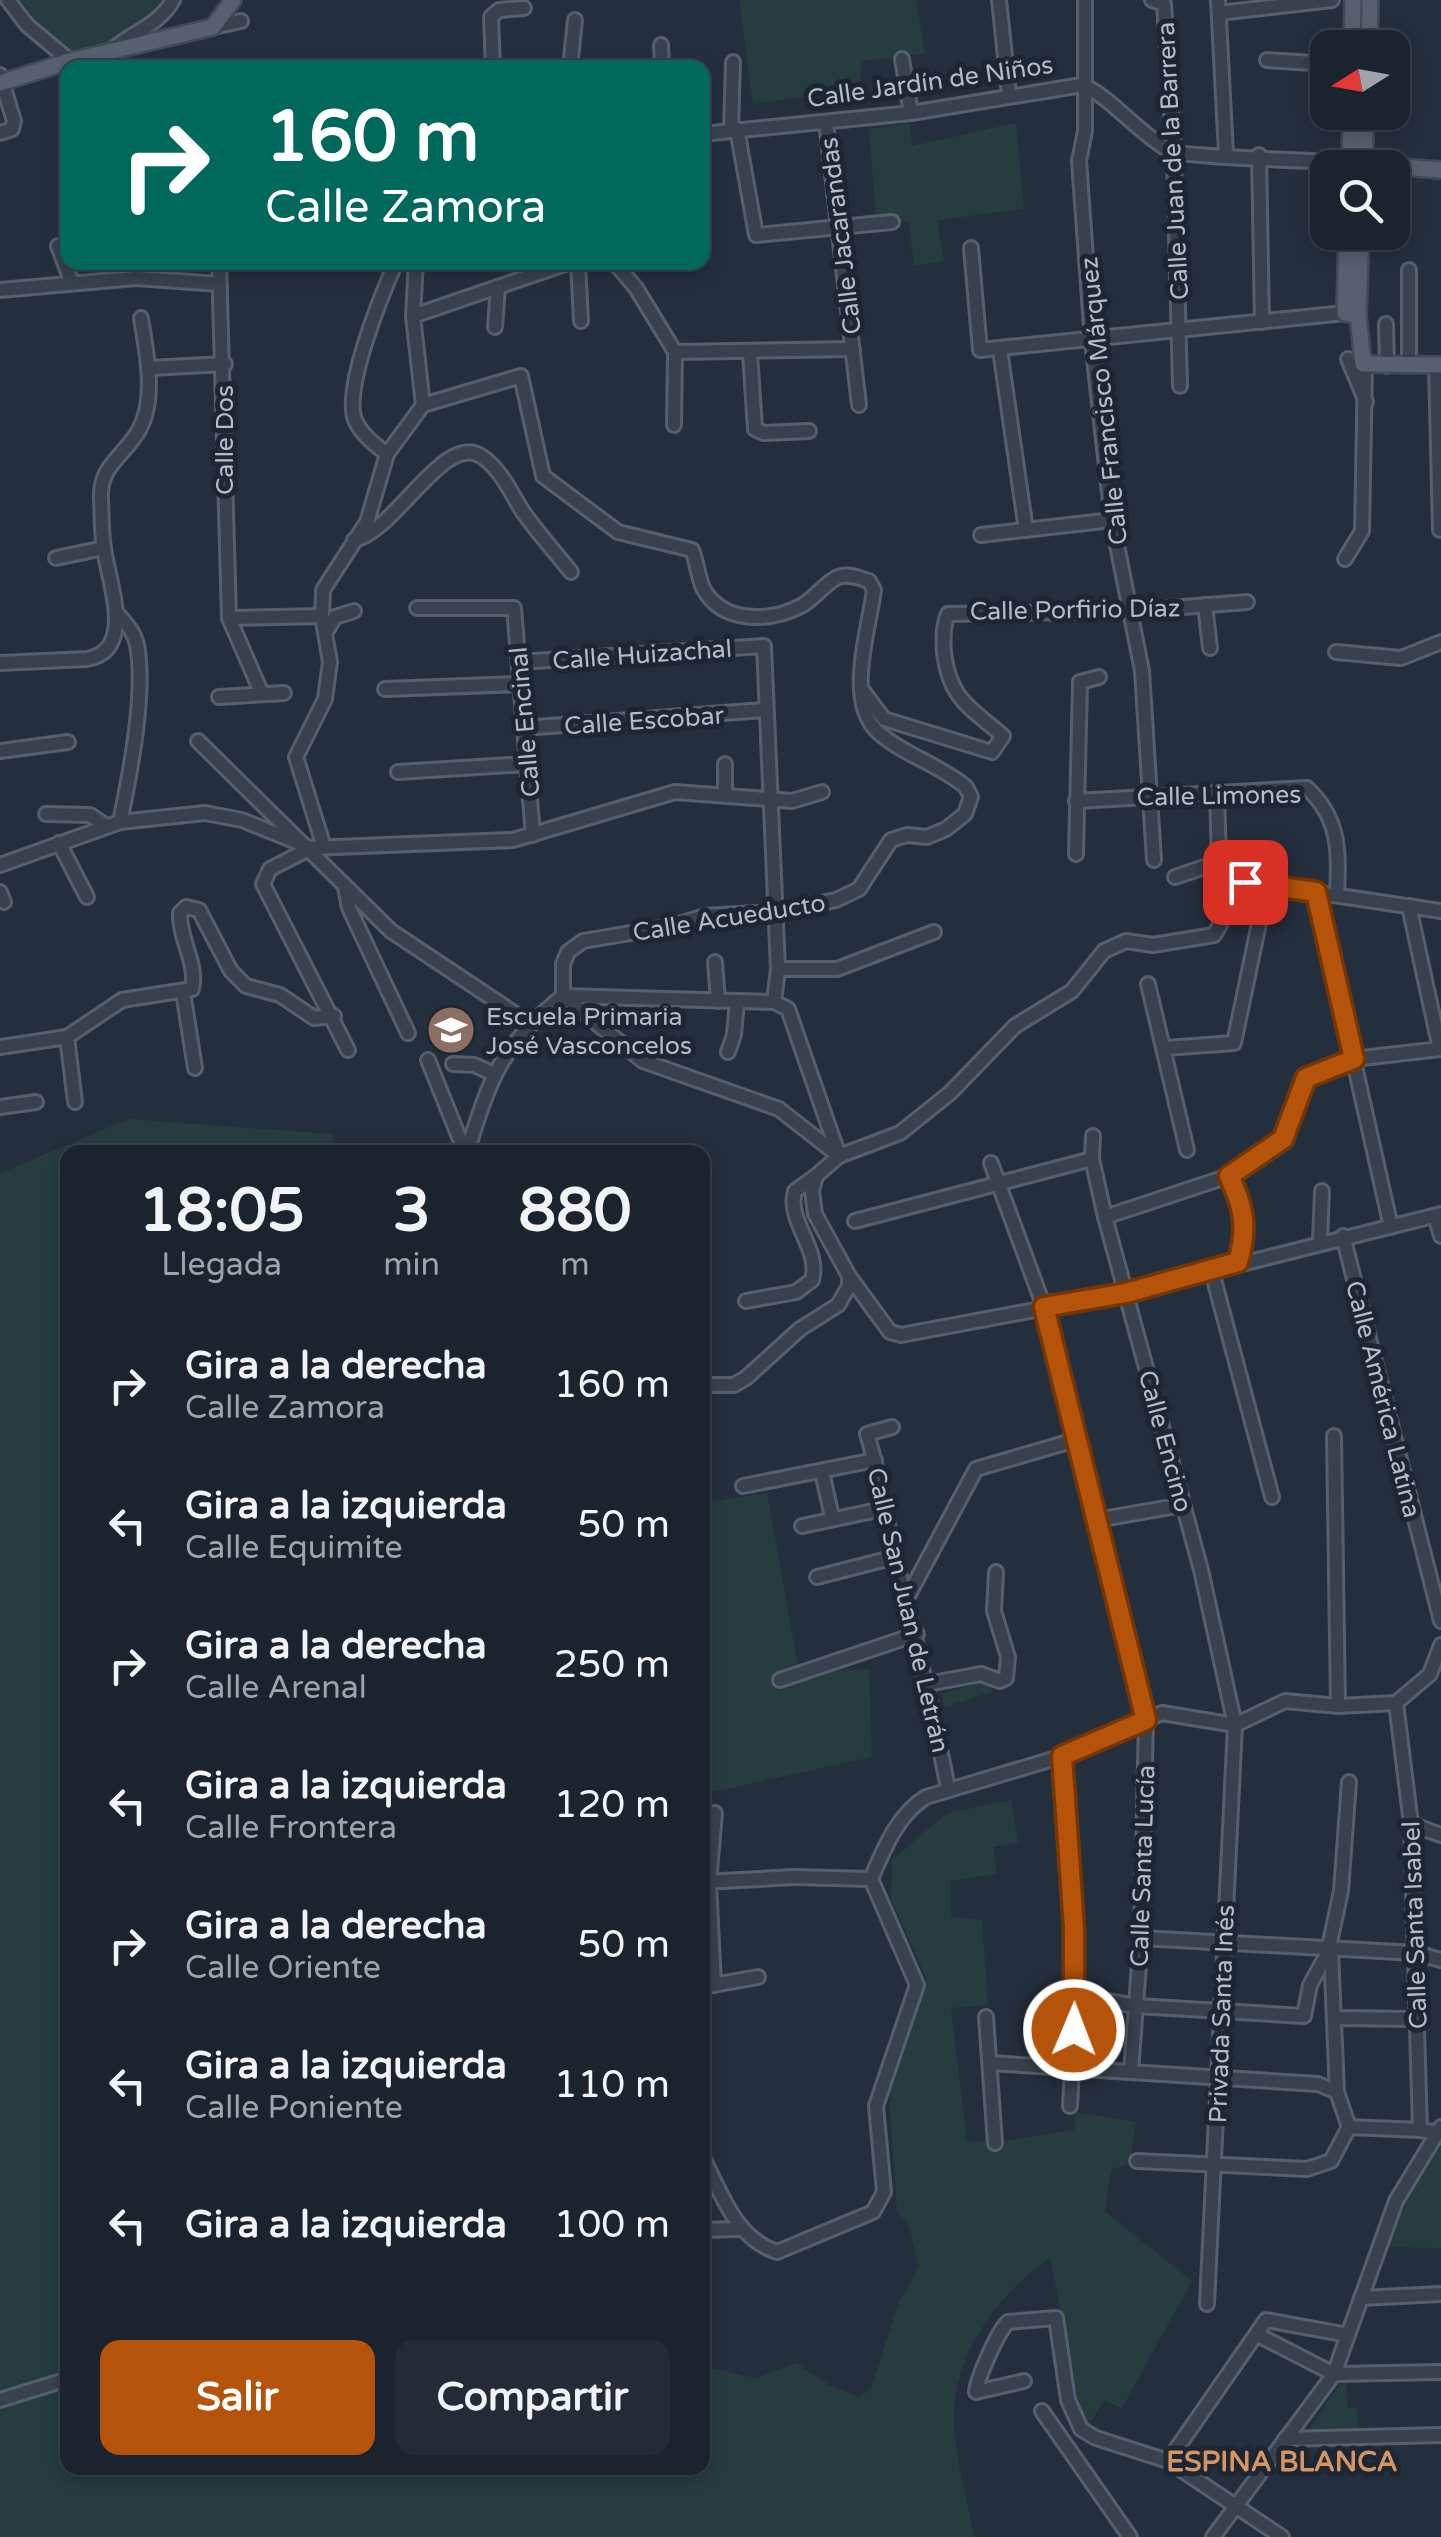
<!DOCTYPE html>
<html lang="es">
<meta charset="utf-8">
<style>
body{margin:0;font-family:"Varela Round",sans-serif;background:#242b36;color:#f1f3f6;height:100vh;display:flex;flex-direction:column;font-size:38px;white-space:nowrap}
*{box-sizing:border-box;margin:0}
p{font-size:32px;color:#a0a4aa}
.icon{flex:none;width:55px;height:55px;fill:none;stroke:currentColor;stroke-width:2;stroke-linecap:round;stroke-linejoin:round}
.map{position:relative;flex:1;overflow:hidden}
.side{position:absolute;left:60px;top:1145px;width:650px;height:1330px;display:flex;flex-direction:column;background:#1b232e;border-radius:20px;box-shadow:0 5px 15px #0003,0 0 0 2px #39404a}
.side>*{flex:none}
.hud{position:absolute;left:60px;top:60px;width:650px;height:210px;border-radius:20px;box-shadow:0 5px 15px #0003,0 0 0 2px #39404a;background:#00695c;color:#fff;overflow:hidden}
.needle{width:65px;rotate:259deg}
.controls{position:absolute;left:1310px;top:30px;display:grid;gap:20px}
.controls a{display:grid;place-items:center;width:100px;height:100px;border-radius:20px;background:#1b232e;box-shadow:0 5px 15px #0003,0 0 0 2px #39404a;font-size:50px}
.pin{position:absolute;display:grid;place-items:center;width:85px;height:85px;color:#fff;margin:-42px;border-radius:20px;box-shadow:0 5px 15px #0006}
.me{position:absolute;width:110px;margin:-55px;rotate:1deg;stroke-linejoin:round;filter:drop-shadow(0 0 8px #0008)}
.turn{display:flex;align-items:center;gap:35px;height:210px;padding:0 40px;font-size:45px}
.turn .icon{width:130px;height:130px;stroke-width:2.5}
.turn b{display:block;font-size:70px;line-height:85px}
.eta{display:flex;justify-content:space-evenly;align-items:center;height:170px;text-align:center}
.eta b{font-size:60px;font-weight:700;line-height:70px}
.button{display:flex;gap:20px;margin-top:auto;padding:20px 40px}
.button a{flex:1;height:115px;border-radius:20px;background:#b45309;color:#fff;font-size:40px;font-weight:700;line-height:115px;text-align:center}
.button a+a{background:#242b36;color:#f1f3f6}
ul{padding:0;list-style:none}
li{display:flex;align-items:center;gap:30px;height:140px;padding:0 40px}
li div{flex:1}
li b{display:block;font-size:38px}
li em{font-style:normal}
.map>svg:first-child{display:block}
.green{fill:#263c3f}
.lines{fill:none;stroke-linecap:round;stroke-linejoin:round}
.minor-casing{stroke:#565f6c;stroke-width:18}
.major-casing{stroke:#414a57;stroke-width:20}
.minor{stroke:#38414e;stroke-width:12}
.major{stroke:#56606e;stroke-width:15}
.route-casing{stroke:#753606;stroke-width:25}
.route{stroke:#b45309;stroke-width:18}
.labels{text-anchor:middle;stroke-width:10;stroke-linejoin:round;paint-order:stroke}
.street-label{font-size:25px;fill:#b4bcc9;stroke:#1d2633}
.poi-label{font-size:25px;fill:#b4bcc9;stroke:#1d2633;text-anchor:start}
.neighbourhood-label{font-size:28px;font-weight:bold;fill:#d59563;stroke:#1d2633}
</style>
<div class="map">
<svg width="1441" height="2537" viewBox="0 0 1441 2537">
<rect width="100%" height="100%" fill="#242f3e"/>
<g class="green">
<path d="M21,0H169L165,15L117,46L58,51Z"/>
<path d="M739,0H916L925,54L861,61L860,89L753,104Z"/>
<path d="M910,123L912,146L1016,123L1024,209L937,220L944,261L914,266L909,222L876,223L869,129Z"/>
<path d="M129,1119L332,1134L337,1152H68V2468H702L703,2366L755,2378L796,2363L829,2385L859,2397L871,2389L898,2304L919,2267L909,2226L897,2211L889,2096L927,1980L891,1899L892,1860L947,1813L1011,1800L1018,1842L993,1847L997,1874L951,1881V1917L982,1920L988,2005L951,2008L967,2141L997,2142L1074,2130L1076,2112L1136,2122L1130,2163L1111,2170L1105,2212L1192,2281L1122,2408L1104,2400L1090,2423L1081,2417L1050,2257C1001,2293 960,2344 954,2408C951,2444 968,2500 974,2537H0V1173Z"/>
<path d="M702,1435L713,1501L767,1493L799,1671L869,1669L872,1757L703,1794Z"/>
<path d="M989,1680L992,1692L945,1707L941,1694Z"/>
<path d="M1441,2143V2248L1374,2247Z"/>
<path d="M1342,2382L1346,2383L1348,2408H1357L1359,2431L1307,2432Z"/>
</g>
<g class="lines">
<g class="minor-casing">
<g id="minor">
<path d="M8,0L27,25L70,61"/>
<path d="M999,0L1009,94"/>
<path d="M1085,0V131L1079,161L1092,341L1112,520L1142,671L1154,860"/>
<path d="M1152,0L1164,4L1174,154L1180,386"/>
<path d="M1218,0L1226,154"/>
<path d="M1219,13L1332,0"/>
<path d="M213,27L241,21"/>
<path d="M661,45L662,68"/>
<path d="M113,49C135,31 160,24 173,0"/>
<path d="M902,59L911,113"/>
<path d="M1267,60L1328,64"/>
<path d="M339,68H369"/>
<path d="M493,68L491,17L499,10L524,8"/>
<path d="M570,68L575,20"/>
<path d="M0,75L14,121L12,129L0,133"/>
<path d="M826,122L859,405"/>
<path d="M737,129L756,235L892,222"/>
<path d="M731,130L733,62"/>
<path d="M702,134L911,113L1082,85C1110,96 1138,133 1170,151C1182,157 1323,161 1350,163"/>
<path d="M1259,155L1262,322"/>
<path d="M58,246L72,283"/>
<path d="M971,248L980,350L1345,313"/>
<path d="M219,262L229,618L262,694"/>
<path d="M416,262L413,316L423,405"/>
<path d="M578,262L581,321"/>
<path d="M614,262L636,288L675,352"/>
<path d="M1409,270V364"/>
<path d="M0,290L136,278L219,284"/>
<path d="M413,316L571,262"/>
<path d="M1386,324L1387,366"/>
<path d="M495,327L498,287"/>
<path d="M1000,350L1026,530"/>
<path d="M675,352L853,349"/>
<path d="M750,353L755,429L764,433L809,431"/>
<path d="M1348,359L1366,402"/>
<path d="M1436,365L1440,530"/>
<path d="M150,368L225,364"/>
<path d="M674,425L675,352"/>
<path d="M387,454C375,445 361,434 355,420C343,388 382,294 396,262"/>
<path d="M981,535L1112,520"/>
<path d="M354,540C395,532 444,432 481,456C501,469 511,493 523,512C538,533 555,552 571,572"/>
<path d="M56,558L104,548"/>
<path d="M1345,559L1362,531L1365,367"/>
<path d="M1205,605L1210,648"/>
<path d="M417,608H514L533,835"/>
<path d="M117,613C125,623 134,631 137,645C146,693 130,774 120,822"/>
<path d="M229,618L322,616"/>
<path d="M325,633L335,617L354,611"/>
<path d="M1336,652L1401,658L1441,642"/>
<path d="M519,662L764,646L778,969L774,1002"/>
<path d="M0,663L87,659C135,650 110,586 105,554C101,536 102,518 101,500C99,465 123,458 139,430C157,398 146,351 141,318"/>
<path d="M385,689L520,684"/>
<path d="M863,691L884,719L992,752L1003,736C970,707 950,700 944,653C943,640 943,625 948,614L1133,611L1247,602"/>
<path d="M219,697L284,693"/>
<path d="M523,728L764,710"/>
<path d="M198,741L391,931L529,1023"/>
<path d="M0,751L68,742"/>
<path d="M725,764V795"/>
<path d="M398,772L527,764"/>
<path d="M1076,801L1307,788C1340,819 1339,851 1337,894"/>
<path d="M46,814L90,815L106,826"/>
<path d="M59,843L87,897"/>
<path d="M324,847L296,757L325,699L330,662L322,616L323,590L367,522L387,454L423,405L521,376L543,476L618,532L692,550C697,562 698,577 703,588C722,624 770,622 801,606C814,599 825,583 838,577C848,573 859,578 869,581L874,590C869,630 844,702 879,733C904,755 940,765 966,787L971,797L965,814L946,829L927,837L907,835L891,840L859,889L836,900L775,912L705,916L672,926L583,941L568,952L563,964V996"/>
<path d="M311,848L270,869L263,884L348,1050"/>
<path d="M1076,854L1080,682L1099,677"/>
<path d="M0,865L120,822L205,813L242,820L311,848L513,840L675,792L792,801L822,792"/>
<path d="M1175,877L1219,862L1217,792"/>
<path d="M345,887L349,908L408,1033"/>
<path d="M0,892L4,902"/>
<path d="M1316,892L1391,1227"/>
<path d="M1409,906L1440,1049"/>
<path d="M715,962L718,1001"/>
<path d="M778,969H837L934,932"/>
<path d="M1148,984L1187,1150"/>
<path d="M183,992L195,1068"/>
<path d="M563,996L643,1061L779,1109L839,1156L900,1133L950,1093L1015,1026L1072,991L1104,951L1126,941L1153,945L1214,935L1220,925L1221,887L1245,882L1441,911"/>
<path d="M563,996L774,1002L788,1009L839,1156L816,1176L812,1191L815,1214L849,1276V1286L838,1305L800,1329L746,1378L734,1385H702"/>
<path d="M67,1037L75,1102"/>
<path d="M0,1047L67,1037L122,1000L192,989C198,964 179,939 180,913L186,907L199,910L231,971L246,986L280,995L314,1018L334,1016"/>
<path d="M1166,1048L1234,1043L1267,885"/>
<path d="M728,1052L734,1035L737,1001"/>
<path d="M428,1060L465,1152"/>
<path d="M453,1064L474,1065L492,1073"/>
<path d="M0,1107L36,1102"/>
<path d="M1093,1136L1092,1159L1105,1217L1201,1570L1235,1725L1207,2304"/>
<path d="M467,1152C490,1079 500,1046 563,996"/>
<path d="M558,1152H604"/>
<path d="M991,1163L1044,1307L1146,1720L1141,1938L1131,2072"/>
<path d="M1229,1176C1244,1207 1248,1228 1238,1262"/>
<path d="M1435,1216L1441,1236"/>
<path d="M1105,1217L1235,1174L1283,1139L1306,1078L1353,1059L1441,1049"/>
<path d="M855,1221L1092,1159"/>
<path d="M1343,1236L1441,1621"/>
<path d="M1320,1241L1322,1191"/>
<path d="M1212,1272L1272,1497"/>
<path d="M849,1276L890,1332L901,1335L1126,1293L1441,1214"/>
<path d="M746,1301L796,1292L812,1280C821,1249 786,1221 795,1191L816,1176"/>
<path d="M892,1427L867,1434C881,1479 885,1517 896,1562C915,1637 933,1712 948,1788"/>
<path d="M1334,1436L1338,1706"/>
<path d="M822,1472L832,1517"/>
<path d="M743,1486L875,1460"/>
<path d="M1096,1520L1183,1505"/>
<path d="M802,1526L887,1508"/>
<path d="M817,1577L895,1557"/>
<path d="M907,1598L976,1469L1075,1440"/>
<path d="M780,1680L917,1634"/>
<path d="M927,1684L981,1674L1000,1681L1006,1678L1008,1657L994,1611L996,1572"/>
<path d="M1396,1703L1411,1824L1420,2130L1438,2133"/>
<path d="M1063,1756L1076,1996L1070,2106"/>
<path d="M1411,1824L1441,1835"/>
<path d="M871,1879C884,1849 897,1815 926,1797L1063,1756L1162,1713L1235,1725L1285,1701L1338,1706L1396,1703L1430,1674L1441,1645"/>
<path d="M703,1882L794,1877L871,1879"/>
<path d="M1141,1938L1416,1953L1441,1960"/>
<path d="M1329,1947L1341,1891L1349,1782"/>
<path d="M1331,1951L1337,2092L1349,2127"/>
<path d="M714,1985L709,1882L715,1813"/>
<path d="M702,1987L758,1977"/>
<path d="M1076,1996L1137,2006L1304,2016L1310,1985L1330,1949"/>
<path d="M986,2017L995,2143"/>
<path d="M1334,2018L1416,2019"/>
<path d="M990,2063L1318,2084L1337,2092"/>
<path d="M1349,2127L1420,2130"/>
<path d="M702,2156C722,2194 735,2238 777,2252L873,2212L884,2192L876,2106L917,1985L871,1879"/>
<path d="M1137,2161L1307,2169L1331,2161L1349,2127"/>
<path d="M702,2230L740,2229"/>
<path d="M1361,2298L1441,2294"/>
<path d="M1258,2335L1334,2374L1441,2372"/>
<path d="M1024,2381L976,2392C977,2379 998,2331 1008,2322L1056,2318L1068,2400L1081,2429L1096,2438L1168,2461L1282,2537"/>
<path d="M0,2400L68,2379"/>
<path d="M1042,2411L1130,2537"/>
<path d="M1285,2439L1441,2435"/>
<path d="M1168,2461L1266,2320L1348,2335"/>
<path d="M1213,2537L1334,2374L1396,2201L1441,2127"/>
</g>
</g>
<g class="major-casing">
<g id="major">
<path d="M1352,48L1353,0"/>
<path d="M1369,48L1370,0"/>
<path d="M0,83L70,61L213,27L233,0"/>
<path d="M1350,163L1441,170"/>
<path d="M1350,168L1351,112"/>
<path d="M1364,168L1366,112"/>
<path d="M1347,232L1345,313L1358,315"/>
<path d="M1361,232L1358,315L1363,364L1441,365"/>
</g>
</g>
<use href="#minor" class="minor"/>
<use href="#major" class="major"/>
</g>
<g class="lines">
<g class="route-casing">
<path id="route" d="M1074,2030V1928L1062,1756L1146,1720L1044,1307L1126,1293L1238,1262C1248,1228 1244,1207 1229,1176L1283,1139L1306,1078L1354,1059L1316,892L1245,882"/>
</g>
<use href="#route" class="route"/>
</g>
<defs>
<g id="school-disc" transform="scale(2.5)"><circle r="9.5" fill="#8d6e63" stroke="#1d2633"/><path d="M0-5L7-2L0 1L-7-2ZM-4 1L0 2.5L4 1V4Q0 6-4 4Z" fill="#fff"/></g>
</defs>
<g fill-rule="evenodd">
<use href="#school-disc" x="451" y="1030"/>
</g>
<g class="labels">
<g class="street-label">
<text transform="translate(930 81) rotate(-8)" y="9">Calle Jardín de Niños</text>
<text transform="translate(1172 161) rotate(-93)" y="9">Calle Juan de la Barrera</text>
<text transform="translate(840 236) rotate(-97)" y="9">Calle Jacarandas</text>
<text transform="translate(1103 401) rotate(-96)" y="9">Calle Francisco Márquez</text>
<text transform="translate(224 440) rotate(-90)" y="9">Calle Dos</text>
<text transform="translate(1075 609) rotate(-1)" y="9">Calle Porfirio Díaz</text>
<text transform="translate(642 654) rotate(-4)" y="9">Calle Huizachal</text>
<text transform="translate(644 720) rotate(-4)" y="9">Calle Escobar</text>
<text transform="translate(524 722) rotate(-95)" y="9">Calle Encinal</text>
<text transform="translate(1219 795) rotate(-1)" y="9">Calle Limones</text>
<text transform="translate(729 917) rotate(-9)" y="9">Calle Acueducto</text>
<text transform="translate(1384 1399) rotate(76)" y="9">Calle América Latina</text>
<text transform="translate(1166 1441) rotate(75)" y="9">Calle Encino</text>
<text transform="translate(909 1610) rotate(77)" y="9">Calle San Juan de Letrán</text>
<text transform="translate(1142 1866) rotate(-88)" y="9">Calle Santa Lucía</text>
<text transform="translate(1414 1925) rotate(-92)" y="9">Calle Santa Isabel</text>
<text transform="translate(1221 2014) rotate(-88)" y="9">Privada Santa Inés</text>
</g>
<g class="poi-label">
<text x="486" y="1025">Escuela Primaria<tspan x="486" dy="29">José Vasconcelos</tspan></text>
</g>
<g class="neighbourhood-label">
<text x="1282" y="2471">ESPINA BLANCA</text>
</g>
</g>
</svg>
<div class="controls">
<a><svg class="needle" viewBox="-14 -14 28 28"><path d="M0-13l5 13h-10z" fill="#e53935"/><path d="M0 13l5-13h-10z" fill="#a0a4aa"/></svg></a>
<a><svg class="icon" aria-label="search" viewBox="0 0 24 24"><circle cx="10" cy="10" r="6"/><path d="M15 15l6 6"/></svg></a>
</div>
<div class="pin" style="left:1245px;top:882px;background:#d93025"><svg class="icon" aria-label="arrive" viewBox="0 0 24 24"><path d="M6 21V4h12l-3 4 3 4H6"/></svg></div>
<svg class="me" style="left:1074px;top:2030px" viewBox="-20 -20 40 40"><circle r="17" fill="#b45309" stroke="#fff" stroke-width="3"/><path d="M0-11L8 9 0 5-8 9z" fill="#fff"/></svg>
<div class="hud">
<div class="turn"><svg class="icon" aria-label="right" viewBox="0 0 24 24"><path d="M7 20v-9h11M14 6l5 5-5 5"/></svg><div><b>160 m</b>Calle Zamora</div></div>
</div>
<section class="side">
<div class="eta">
<div><b>18:05</b><p>Llegada</p></div>
<div><b>3</b><p>min</p></div>
<div><b>880</b><p>m</p></div>
</div>
<ul>
<li><svg class="icon" aria-label="right" viewBox="0 0 24 24"><path d="M7 20v-9h11M14 6l5 5-5 5"/></svg><div><b>Gira a la derecha</b><p>Calle Zamora</p></div><em>160 m</em></li>
<li><svg class="icon" aria-label="left" viewBox="0 0 24 24"><path d="M17 20v-9H6M10 6l-5 5 5 5"/></svg><div><b>Gira a la izquierda</b><p>Calle Equimite</p></div><em>50 m</em></li>
<li><svg class="icon" aria-label="right" viewBox="0 0 24 24"><path d="M7 20v-9h11M14 6l5 5-5 5"/></svg><div><b>Gira a la derecha</b><p>Calle Arenal</p></div><em>250 m</em></li>
<li><svg class="icon" aria-label="left" viewBox="0 0 24 24"><path d="M17 20v-9H6M10 6l-5 5 5 5"/></svg><div><b>Gira a la izquierda</b><p>Calle Frontera</p></div><em>120 m</em></li>
<li><svg class="icon" aria-label="right" viewBox="0 0 24 24"><path d="M7 20v-9h11M14 6l5 5-5 5"/></svg><div><b>Gira a la derecha</b><p>Calle Oriente</p></div><em>50 m</em></li>
<li><svg class="icon" aria-label="left" viewBox="0 0 24 24"><path d="M17 20v-9H6M10 6l-5 5 5 5"/></svg><div><b>Gira a la izquierda</b><p>Calle Poniente</p></div><em>110 m</em></li>
<li><svg class="icon" aria-label="left" viewBox="0 0 24 24"><path d="M17 20v-9H6M10 6l-5 5 5 5"/></svg><div><b>Gira a la izquierda</b></div><em>100 m</em></li>
</ul>
<div class="button"><a>Salir</a><a>Compartir</a></div>
</section>
</div>
